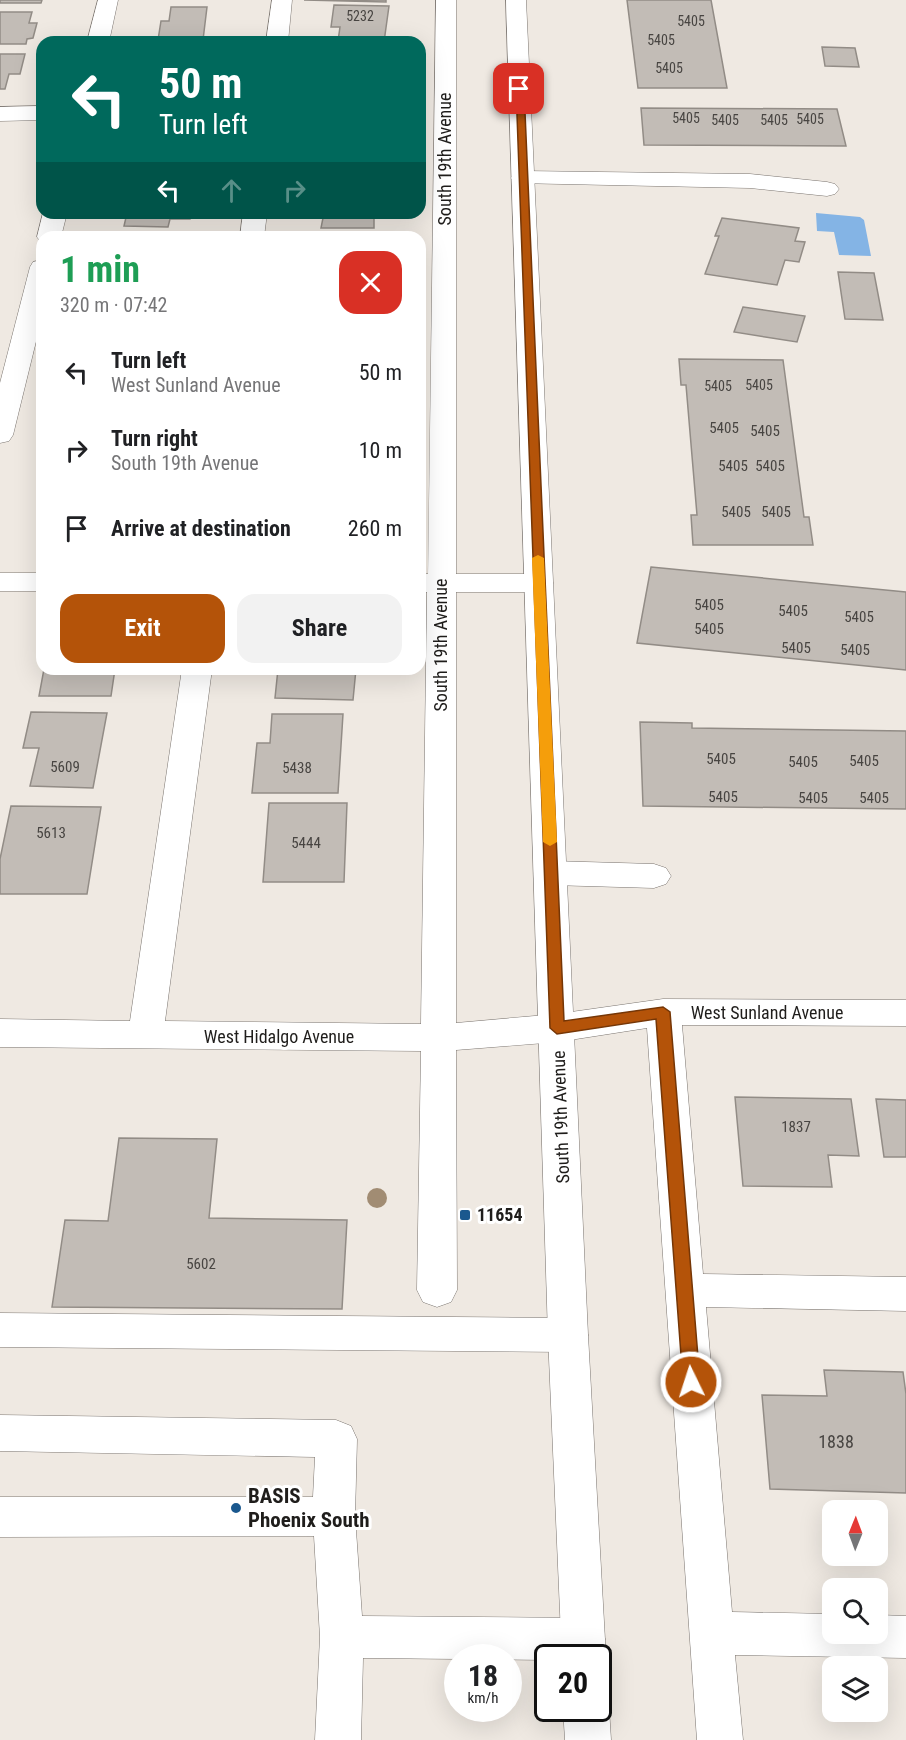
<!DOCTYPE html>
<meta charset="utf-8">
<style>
body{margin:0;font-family:"Roboto Condensed",sans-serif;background:#f2f2f2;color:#202124;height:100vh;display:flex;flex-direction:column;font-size:22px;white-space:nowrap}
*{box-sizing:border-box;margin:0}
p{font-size:20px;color:#757577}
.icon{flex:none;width:33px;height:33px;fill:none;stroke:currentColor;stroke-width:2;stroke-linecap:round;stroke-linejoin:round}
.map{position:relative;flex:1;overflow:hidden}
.panel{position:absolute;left:36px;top:231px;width:390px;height:444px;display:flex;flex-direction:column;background:#fff;border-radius:18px;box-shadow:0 6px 24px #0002}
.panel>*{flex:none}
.banner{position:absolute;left:36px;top:36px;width:390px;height:183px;border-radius:18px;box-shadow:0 6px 24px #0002;background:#00695c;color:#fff;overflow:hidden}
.needle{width:39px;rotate:1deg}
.tools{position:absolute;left:822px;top:1500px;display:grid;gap:12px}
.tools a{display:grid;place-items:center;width:66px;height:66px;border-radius:12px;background:#fff;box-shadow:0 6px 24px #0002;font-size:30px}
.speed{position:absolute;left:444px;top:1644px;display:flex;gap:12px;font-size:30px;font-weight:700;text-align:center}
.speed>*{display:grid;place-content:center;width:78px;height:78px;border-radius:50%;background:#fff;box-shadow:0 6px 24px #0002;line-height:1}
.speed small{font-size:15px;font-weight:400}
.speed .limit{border:3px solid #111;border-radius:9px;background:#fff;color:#111}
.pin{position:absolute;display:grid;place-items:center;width:51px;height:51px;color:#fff;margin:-26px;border-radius:12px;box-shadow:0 3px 9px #0006}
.me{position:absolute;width:66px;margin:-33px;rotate:356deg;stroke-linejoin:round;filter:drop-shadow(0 0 4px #0008)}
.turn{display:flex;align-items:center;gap:21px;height:126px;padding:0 24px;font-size:27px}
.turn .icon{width:78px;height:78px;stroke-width:2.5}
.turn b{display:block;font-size:42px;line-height:51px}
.lanes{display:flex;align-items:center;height:57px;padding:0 24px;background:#0003;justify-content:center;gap:30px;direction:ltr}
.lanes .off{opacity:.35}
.round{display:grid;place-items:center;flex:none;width:63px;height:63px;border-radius:18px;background:#f2f2f2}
.head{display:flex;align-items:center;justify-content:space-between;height:102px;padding:0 24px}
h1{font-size:36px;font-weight:700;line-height:45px;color:#1e9e55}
.action{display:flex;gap:12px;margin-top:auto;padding:12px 24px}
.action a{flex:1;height:69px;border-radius:18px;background:#b45309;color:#fff;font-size:24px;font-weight:700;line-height:69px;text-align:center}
.action a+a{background:#f2f2f2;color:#202124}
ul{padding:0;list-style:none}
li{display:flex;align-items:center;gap:18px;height:78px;padding:0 24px}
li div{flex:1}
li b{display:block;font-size:22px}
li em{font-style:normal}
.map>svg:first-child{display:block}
.water{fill:#84b4e5}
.building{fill:#c2bcb6;stroke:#928c86;stroke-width:1.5}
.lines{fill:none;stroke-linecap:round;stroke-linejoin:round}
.minor-casing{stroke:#7a746f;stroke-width:1}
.major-casing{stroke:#7a746f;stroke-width:1}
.minor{fill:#fff;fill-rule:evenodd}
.major{fill:#fff;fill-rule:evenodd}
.tree{fill:#a18c73}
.route{fill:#b45309;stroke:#753606;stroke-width:1.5}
.slow{fill:#f59e0b}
.poi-dot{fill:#1a588e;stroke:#fff;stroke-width:2}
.labels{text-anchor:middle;stroke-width:6;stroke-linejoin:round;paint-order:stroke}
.far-number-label{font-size:14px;fill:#484542}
.number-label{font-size:15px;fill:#484542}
.street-label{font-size:18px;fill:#1f1d1b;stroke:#fff}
.poi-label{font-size:18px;font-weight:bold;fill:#1f1d1b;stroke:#fff;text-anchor:start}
.near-number-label{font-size:18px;fill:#484542}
.near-poi-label{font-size:21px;font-weight:bold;fill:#1f1d1b;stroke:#fff;text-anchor:start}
</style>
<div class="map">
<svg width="906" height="1740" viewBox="0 0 906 1740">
<rect width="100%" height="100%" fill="#efe9e2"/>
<path class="water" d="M816,213L860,217L864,220L871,256L839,255L834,232L817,231Z"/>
<g class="building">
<path d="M0,0H42L41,3H0Z"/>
<path d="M304,0H386V2Z"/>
<path d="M627,0H711L727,88H638Z"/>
<path d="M334,5L389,6L384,42L338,41L340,27H331Z"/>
<path d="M171,7H207L203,40H158L161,21H169Z"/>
<path d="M0,12H32L29,23H37L33,38L27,39L26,44H0Z"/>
<path d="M822,47L855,48L859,67L825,66Z"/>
<path d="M0,54H25L20,74H9L5,89H0Z"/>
<path d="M641,108L837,109L846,146L644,145Z"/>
<path d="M127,213H191L190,219H170L168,227L124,226Z"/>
<path d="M304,213H374V228H321L323,218H304Z"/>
<path d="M722,218L799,228L795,241L805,242L799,262L785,260L777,285L705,274L719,236H715Z"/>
<path d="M838,272L874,273L883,320L845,319Z"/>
<path d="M743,307L805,316L797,342L734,332Z"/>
<path d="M679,359L783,360L804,517H809L813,545H693L691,515H697L686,385H681Z"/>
<path d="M651,567L906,592V670L637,643Z"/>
<path d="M44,669H115L111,696H39Z"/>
<path d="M278,669H356L353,700L275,698Z"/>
<path d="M31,712L107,713L93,788L30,786L39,748H23Z"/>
<path d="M272,714H343L338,793H252L257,743H270Z"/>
<path d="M640,722L692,723V728L906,731V809L643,806Z"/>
<path d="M269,803H347L344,882H263Z"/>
<path d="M11,806L101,807L87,894H0V859Z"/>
<path d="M735,1097L851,1099L859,1156L828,1155L832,1187L743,1186Z"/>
<path d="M876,1099L906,1100V1157H884Z"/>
<path d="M119,1138L217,1139L209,1218L347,1220L342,1309L52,1307L65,1220L108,1221Z"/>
<path d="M824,1370L903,1372L906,1394V1493L770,1489L762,1395L827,1396Z"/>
</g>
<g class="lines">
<g class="minor-casing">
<g id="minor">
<path d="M98,0H118L109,42H87Z"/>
<path d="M272,0H292L288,42H266Z"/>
<path d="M436,0H456V574H539L549,577L553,583L549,589L539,592H456V1023L557,1014L663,999L906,1000V1026L682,1025L703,1274L906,1277V1311L706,1307L732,1612L832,1614V1634H878V1615L906,1616V1658L735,1655L743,1740H697L647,1028L557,1042L456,1050L457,1290L451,1302L437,1307L423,1302L417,1290L421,1051L0,1047V1019L130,1021L182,669H212L165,1021L421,1024L427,592H420V574H428Z"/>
<path d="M42,106V120L0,121V107Z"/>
<path d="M523,171L750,174L827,182L835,184L839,189L835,194L827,196L750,188L515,183L511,178L515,173Z"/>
<path d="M43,213H67L61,237H42L41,242L37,237Z"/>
<path d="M243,213H267L264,237H240Z"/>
<path d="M42,260V317L13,435L9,441L0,443V383L30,267L33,262Z"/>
<rect x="0" y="573" width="42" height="18"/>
<path d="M551,861L654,864L666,868L671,876L666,884L654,888L551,885L539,881L534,873L539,865Z"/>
<path d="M0,1313L568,1318L582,1323L588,1335L582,1347L568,1352L0,1347Z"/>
<path d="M0,1415L336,1420L351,1426L357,1439L355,1516L362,1616L583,1618L599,1624L605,1639L599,1654L590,1658H548V1660L363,1658L361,1740H315L320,1637L314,1536L0,1537V1497H313L315,1457L0,1451Z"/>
</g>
</g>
<g class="major-casing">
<g id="major">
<path d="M506,0H526L588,1335L606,1658L598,1674V1658H562L548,1335Z"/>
<path d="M598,1691L602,1692L609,1708L611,1740H565L563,1708H598Z"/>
</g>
</g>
<use href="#minor" class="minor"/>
<use href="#major" class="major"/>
</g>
<circle class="tree" cx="377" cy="1198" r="10"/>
<path class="route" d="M516,87L524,89L564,1021L663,1007L670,1012L700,1382L697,1387L691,1389L685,1387L683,1382L656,1019L557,1034L550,1028Z"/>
<path class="slow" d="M538,555L544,558L557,842L550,846L543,842L532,558Z"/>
<g class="poi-dot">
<rect x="459" y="1209" width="12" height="12" rx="3"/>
<circle cx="236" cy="1508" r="6"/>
</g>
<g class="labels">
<g class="far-number-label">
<text x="360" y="21">5232</text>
<text x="691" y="26">5405</text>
<text x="661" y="45">5405</text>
<text x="669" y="73">5405</text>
<text x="686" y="123">5405</text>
<text x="810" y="124">5405</text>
<text x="725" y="125">5405</text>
<text x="774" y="125">5405</text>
<text x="759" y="390">5405</text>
<text x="718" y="391">5405</text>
</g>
<g class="number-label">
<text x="724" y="433">5405</text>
<text x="765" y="436">5405</text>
<text x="733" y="471">5405</text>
<text x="770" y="471">5405</text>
<text x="736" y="517">5405</text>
<text x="776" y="517">5405</text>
<text x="709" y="610">5405</text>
<text x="793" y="616">5405</text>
<text x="859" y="622">5405</text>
<text x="709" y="634">5405</text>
<text x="796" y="653">5405</text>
<text x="855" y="655">5405</text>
<text x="721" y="764">5405</text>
<text x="864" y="766">5405</text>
<text x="803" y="767">5405</text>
<text x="65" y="772">5609</text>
<text x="297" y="773">5438</text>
<text x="723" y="802">5405</text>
<text x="813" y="803">5405</text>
<text x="874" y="803">5405</text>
<text x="51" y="838">5613</text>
<text x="306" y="848">5444</text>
<text x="796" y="1132">1837</text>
<text x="201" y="1269">5602</text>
</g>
<g class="street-label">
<text transform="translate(445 159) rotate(-90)" y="6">South 19th Avenue</text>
<text transform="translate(441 645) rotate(-90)" y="6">South 19th Avenue</text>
<text x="767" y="1019">West Sunland Avenue</text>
<text x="279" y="1043">West Hidalgo Avenue</text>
<text transform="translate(561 1117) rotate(-92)" y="6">South 19th Avenue</text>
</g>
<g class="poi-label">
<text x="477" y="1221">11654</text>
</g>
<g class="near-number-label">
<text x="836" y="1448">1838</text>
</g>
<g class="near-poi-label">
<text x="248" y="1503">BASIS<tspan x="248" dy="24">Phoenix South</tspan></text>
</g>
</g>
</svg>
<div class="tools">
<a><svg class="needle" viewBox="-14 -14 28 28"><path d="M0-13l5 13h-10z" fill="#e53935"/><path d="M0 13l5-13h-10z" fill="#757577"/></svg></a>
<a><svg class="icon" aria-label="search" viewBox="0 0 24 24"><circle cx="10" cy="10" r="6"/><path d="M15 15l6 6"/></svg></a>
<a><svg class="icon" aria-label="layers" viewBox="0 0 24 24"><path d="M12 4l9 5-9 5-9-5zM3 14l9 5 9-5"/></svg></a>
</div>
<div class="speed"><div>18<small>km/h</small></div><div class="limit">20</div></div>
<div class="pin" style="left:519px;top:89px;background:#d93025"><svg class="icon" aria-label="arrive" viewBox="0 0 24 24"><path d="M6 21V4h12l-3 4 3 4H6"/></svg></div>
<svg class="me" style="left:691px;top:1382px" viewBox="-20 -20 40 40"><circle r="17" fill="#b45309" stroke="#fff" stroke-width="3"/><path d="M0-11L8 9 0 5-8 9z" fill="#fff"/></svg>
<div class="banner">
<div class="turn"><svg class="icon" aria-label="left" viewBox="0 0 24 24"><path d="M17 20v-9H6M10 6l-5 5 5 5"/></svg><div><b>50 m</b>Turn left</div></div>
<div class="lanes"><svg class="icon" aria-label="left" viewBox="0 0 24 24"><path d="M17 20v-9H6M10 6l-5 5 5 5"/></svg><svg class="icon off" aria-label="ahead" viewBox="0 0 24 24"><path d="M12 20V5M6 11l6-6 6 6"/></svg><svg class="icon off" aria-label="right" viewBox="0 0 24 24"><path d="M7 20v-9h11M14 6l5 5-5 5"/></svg></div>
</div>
<section class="panel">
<div class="head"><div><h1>1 min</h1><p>320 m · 07:42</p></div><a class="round" style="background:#d93025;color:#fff"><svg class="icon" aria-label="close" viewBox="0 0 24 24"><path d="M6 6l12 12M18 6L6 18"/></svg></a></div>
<ul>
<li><svg class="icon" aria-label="left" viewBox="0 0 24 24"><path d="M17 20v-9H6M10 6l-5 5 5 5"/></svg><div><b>Turn left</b><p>West Sunland Avenue</p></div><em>50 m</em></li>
<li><svg class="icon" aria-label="right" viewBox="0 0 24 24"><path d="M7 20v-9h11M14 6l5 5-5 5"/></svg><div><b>Turn right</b><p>South 19th Avenue</p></div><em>10 m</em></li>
<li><svg class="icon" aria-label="arrive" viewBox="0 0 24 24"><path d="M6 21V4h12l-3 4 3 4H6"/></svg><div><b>Arrive at destination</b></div><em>260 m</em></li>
</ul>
<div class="action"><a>Exit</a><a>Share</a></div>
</section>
</div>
